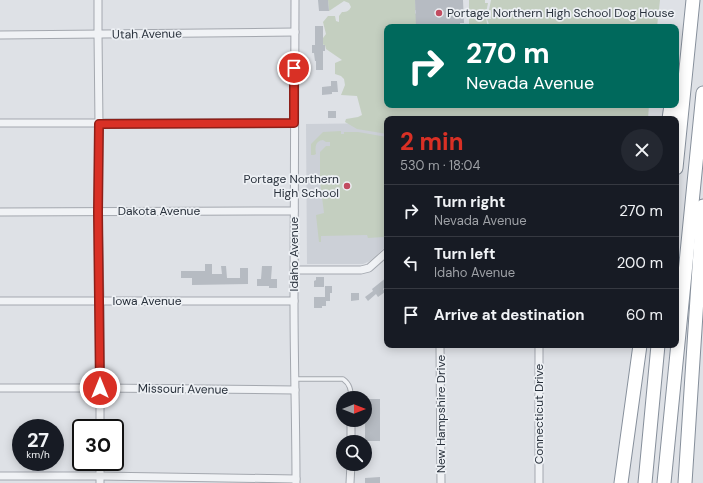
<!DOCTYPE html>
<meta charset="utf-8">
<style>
body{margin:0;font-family:"DM Sans",sans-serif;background:#242831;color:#f1f3f6;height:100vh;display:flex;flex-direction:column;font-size:15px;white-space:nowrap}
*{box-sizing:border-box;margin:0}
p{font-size:13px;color:#9ea1a6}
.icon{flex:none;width:22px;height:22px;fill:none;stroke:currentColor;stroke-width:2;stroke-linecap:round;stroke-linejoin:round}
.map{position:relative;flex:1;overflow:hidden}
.panel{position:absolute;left:384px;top:116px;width:295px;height:232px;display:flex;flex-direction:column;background:#171b24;border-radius:8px;box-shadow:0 2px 10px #0003}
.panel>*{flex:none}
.top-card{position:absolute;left:384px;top:24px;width:295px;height:84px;border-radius:8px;box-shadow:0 2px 10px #0003;background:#00695c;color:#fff;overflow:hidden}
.needle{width:26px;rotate:90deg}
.controls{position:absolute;left:336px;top:391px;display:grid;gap:8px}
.controls a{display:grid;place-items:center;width:36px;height:36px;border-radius:50%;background:#171b24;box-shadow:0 2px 10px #0003;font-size:20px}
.speed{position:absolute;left:12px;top:419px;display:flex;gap:8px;font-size:20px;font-weight:700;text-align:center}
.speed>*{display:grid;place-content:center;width:52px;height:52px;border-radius:50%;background:#171b24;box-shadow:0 2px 10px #0003;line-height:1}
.speed small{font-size:10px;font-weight:400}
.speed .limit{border:2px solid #111;border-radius:6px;background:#fff;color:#111}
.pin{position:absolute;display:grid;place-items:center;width:34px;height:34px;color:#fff;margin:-17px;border:2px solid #fff;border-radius:50%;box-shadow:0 1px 4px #0007}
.me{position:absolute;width:44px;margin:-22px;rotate:0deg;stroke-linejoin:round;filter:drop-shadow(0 0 3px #0008)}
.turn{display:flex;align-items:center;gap:14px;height:84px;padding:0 16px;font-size:18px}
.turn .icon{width:52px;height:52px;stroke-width:2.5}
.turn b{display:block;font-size:28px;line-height:34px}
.round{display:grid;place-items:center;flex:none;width:42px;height:42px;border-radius:21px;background:#242831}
.overview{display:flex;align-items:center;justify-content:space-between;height:68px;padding:0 16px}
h1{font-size:24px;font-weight:700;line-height:30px;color:#d93025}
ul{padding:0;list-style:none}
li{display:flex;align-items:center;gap:12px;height:52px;padding:0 16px;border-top:1px solid #363941}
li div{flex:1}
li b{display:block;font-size:15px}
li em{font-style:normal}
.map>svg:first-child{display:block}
.built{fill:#ccd0d7}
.green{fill:#c4cfc0}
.building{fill:#b6bbc2}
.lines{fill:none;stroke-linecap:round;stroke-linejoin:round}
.service-casing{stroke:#a4a8af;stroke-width:5.5}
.minor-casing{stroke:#a4a8af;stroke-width:9}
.motorway-casing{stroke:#868f9b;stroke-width:15}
.service{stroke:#f0f2f5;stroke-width:3.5}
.minor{stroke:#f0f2f5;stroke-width:7}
.motorway{stroke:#fff;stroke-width:13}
.route-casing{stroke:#8d1f18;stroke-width:10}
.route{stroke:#d93025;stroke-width:7}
.poi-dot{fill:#c24c60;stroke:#edf0f4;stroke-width:1.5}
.labels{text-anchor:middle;stroke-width:3.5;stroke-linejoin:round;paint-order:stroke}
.poi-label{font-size:12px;fill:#28303b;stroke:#edf0f4;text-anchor:start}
.street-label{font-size:12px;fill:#28303b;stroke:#edf0f4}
</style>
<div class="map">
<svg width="703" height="483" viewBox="0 0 703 483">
<rect width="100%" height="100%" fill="#dee1e6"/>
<path class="built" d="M387,123V247L383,249L370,261L363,264H307L306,124Z"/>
<g class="green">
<path d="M328,0H415L416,10H415V13L416,14V25L415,26V27H387V105H649L648,119H387V134L357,129L345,122L346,119L358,117L362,115L357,96L341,95L345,85L344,79L341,76L335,74V63L342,60L326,49L325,45L319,44L320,39L323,38L326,34L323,22L328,16H335L336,21L339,22V16L342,12C347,12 349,11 351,7L349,3L344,1L329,11Z"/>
<path d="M469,0H485V3H488C486,13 485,16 488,27H469Z"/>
<path d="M491,0H660L657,27H490L487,19H491V10H489Z"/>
<path d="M341,131V134H344V132H358L387,137V239L383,237L368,238L367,235L321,236V242H319L316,215L324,213L320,181V152L326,146H330V142H326L323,140C315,141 315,147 316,154L314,155H311V144L323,132Z"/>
</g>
<g class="building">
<path d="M318,0H328L329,11H319Z"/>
<path d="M415,0H463L464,23H460V24H458V27H416Z"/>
<path d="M315,26H323V45H325V51H323V70H316V61H315L314,53H312V45H315Z"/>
<path d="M331,81H337L338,92H332V94L322,95V87L331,86Z"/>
<rect x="328" y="111" width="8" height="7"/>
<path d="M205,264H212V274H222L221,266H226L227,278H240V268H248V284L192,285V278H181V271H205Z"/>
<path d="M262,266H272L271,279H277V288H269V286H257V279H261Z"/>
<path d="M316,277H324V287H314V281L316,280Z"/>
<path d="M387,277V285L383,289L385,292L378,297L376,294L368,301L365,297L373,291L372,289Z"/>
<path d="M325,286H332V293H330V301H326V306H322V308H314V297H325Z"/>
<path d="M351,293H359V300L351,301Z"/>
<rect x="365" y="399" width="15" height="42"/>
<path d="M380,477V483H365V478Z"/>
</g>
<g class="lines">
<g class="service-casing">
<path id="service" d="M295,379H343C350,384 351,390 351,398"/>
</g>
<g class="minor-casing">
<g id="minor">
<path d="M98,0V34L99,124L98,212L100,301V428"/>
<path d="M295,0C295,101 294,201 294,302C294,362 296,423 296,483"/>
<path d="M0,35L295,32"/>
<path d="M0,123H294"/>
<path d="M0,212L281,211H294"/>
<path d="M295,270H361L369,268L387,252"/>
<path d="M0,301H294"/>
<path d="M440,345L441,483"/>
<path d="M539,345V483"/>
<path d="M0,388H100L295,390"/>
<path d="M351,442V420"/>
<path d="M0,476H100L296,479"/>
<path d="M100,483V462"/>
<path d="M350,483L351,464"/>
</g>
</g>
<g class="motorway-casing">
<g id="motorway">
<path d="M669,119L671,105"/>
<path d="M676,168L693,0"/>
<path d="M621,483L640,345"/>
<path d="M645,483L658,345"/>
<path d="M664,483L703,93"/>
<path d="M685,483L703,206"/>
</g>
</g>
<use href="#service" class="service"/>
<use href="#minor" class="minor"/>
<use href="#motorway" class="motorway"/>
</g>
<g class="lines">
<g class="route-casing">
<path id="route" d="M100,388L98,212L99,124L294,123V68"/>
</g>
<use href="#route" class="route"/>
</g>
<g class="poi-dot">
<circle cx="439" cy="13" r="4"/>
<circle cx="347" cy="186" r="4"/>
</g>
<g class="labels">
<g class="poi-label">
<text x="447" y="17">Portage Northern High School Dog House</text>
<text x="339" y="183" text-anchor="end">Portage Northern<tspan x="339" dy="14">High School</tspan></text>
</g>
<g class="street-label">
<text transform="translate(147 34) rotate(-1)" y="4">Utah Avenue</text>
<text x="159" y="215">Dakota Avenue</text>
<text transform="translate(294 254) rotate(-90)" y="4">Idaho Avenue</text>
<text x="147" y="305">Iowa Avenue</text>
<text transform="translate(183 389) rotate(1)" y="4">Missouri Avenue</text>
<text transform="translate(441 414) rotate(-90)" y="4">New Hampshire Drive</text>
<text transform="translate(539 414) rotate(-90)" y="4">Connecticut Drive</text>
</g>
</g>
</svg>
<div class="controls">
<a><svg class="needle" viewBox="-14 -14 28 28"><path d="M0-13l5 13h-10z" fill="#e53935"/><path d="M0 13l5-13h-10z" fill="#9ea1a6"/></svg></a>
<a><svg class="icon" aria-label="search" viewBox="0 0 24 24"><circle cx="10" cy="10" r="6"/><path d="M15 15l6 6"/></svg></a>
</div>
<div class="speed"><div>27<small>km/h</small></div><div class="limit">30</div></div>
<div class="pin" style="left:294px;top:68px;background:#d93025"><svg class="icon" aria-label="arrive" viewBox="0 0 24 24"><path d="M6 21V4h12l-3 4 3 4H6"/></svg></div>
<svg class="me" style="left:100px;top:388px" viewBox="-20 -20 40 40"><circle r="17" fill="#d93025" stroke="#fff" stroke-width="3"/><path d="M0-11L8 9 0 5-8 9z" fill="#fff"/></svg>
<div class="top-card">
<div class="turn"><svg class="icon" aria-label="right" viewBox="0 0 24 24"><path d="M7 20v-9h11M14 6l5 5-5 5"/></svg><div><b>270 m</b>Nevada Avenue</div></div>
</div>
<section class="panel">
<div class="overview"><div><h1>2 min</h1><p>530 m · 18:04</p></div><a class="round"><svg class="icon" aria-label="close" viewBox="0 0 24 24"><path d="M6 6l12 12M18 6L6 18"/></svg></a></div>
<ul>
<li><svg class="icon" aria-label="right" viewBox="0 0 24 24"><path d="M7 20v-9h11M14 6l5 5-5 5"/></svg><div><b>Turn right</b><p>Nevada Avenue</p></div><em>270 m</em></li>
<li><svg class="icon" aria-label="left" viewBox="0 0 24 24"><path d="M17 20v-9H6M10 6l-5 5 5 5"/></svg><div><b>Turn left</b><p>Idaho Avenue</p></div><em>200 m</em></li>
<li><svg class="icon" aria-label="arrive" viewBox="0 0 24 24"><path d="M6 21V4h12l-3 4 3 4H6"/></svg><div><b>Arrive at destination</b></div><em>60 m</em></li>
</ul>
</section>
</div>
